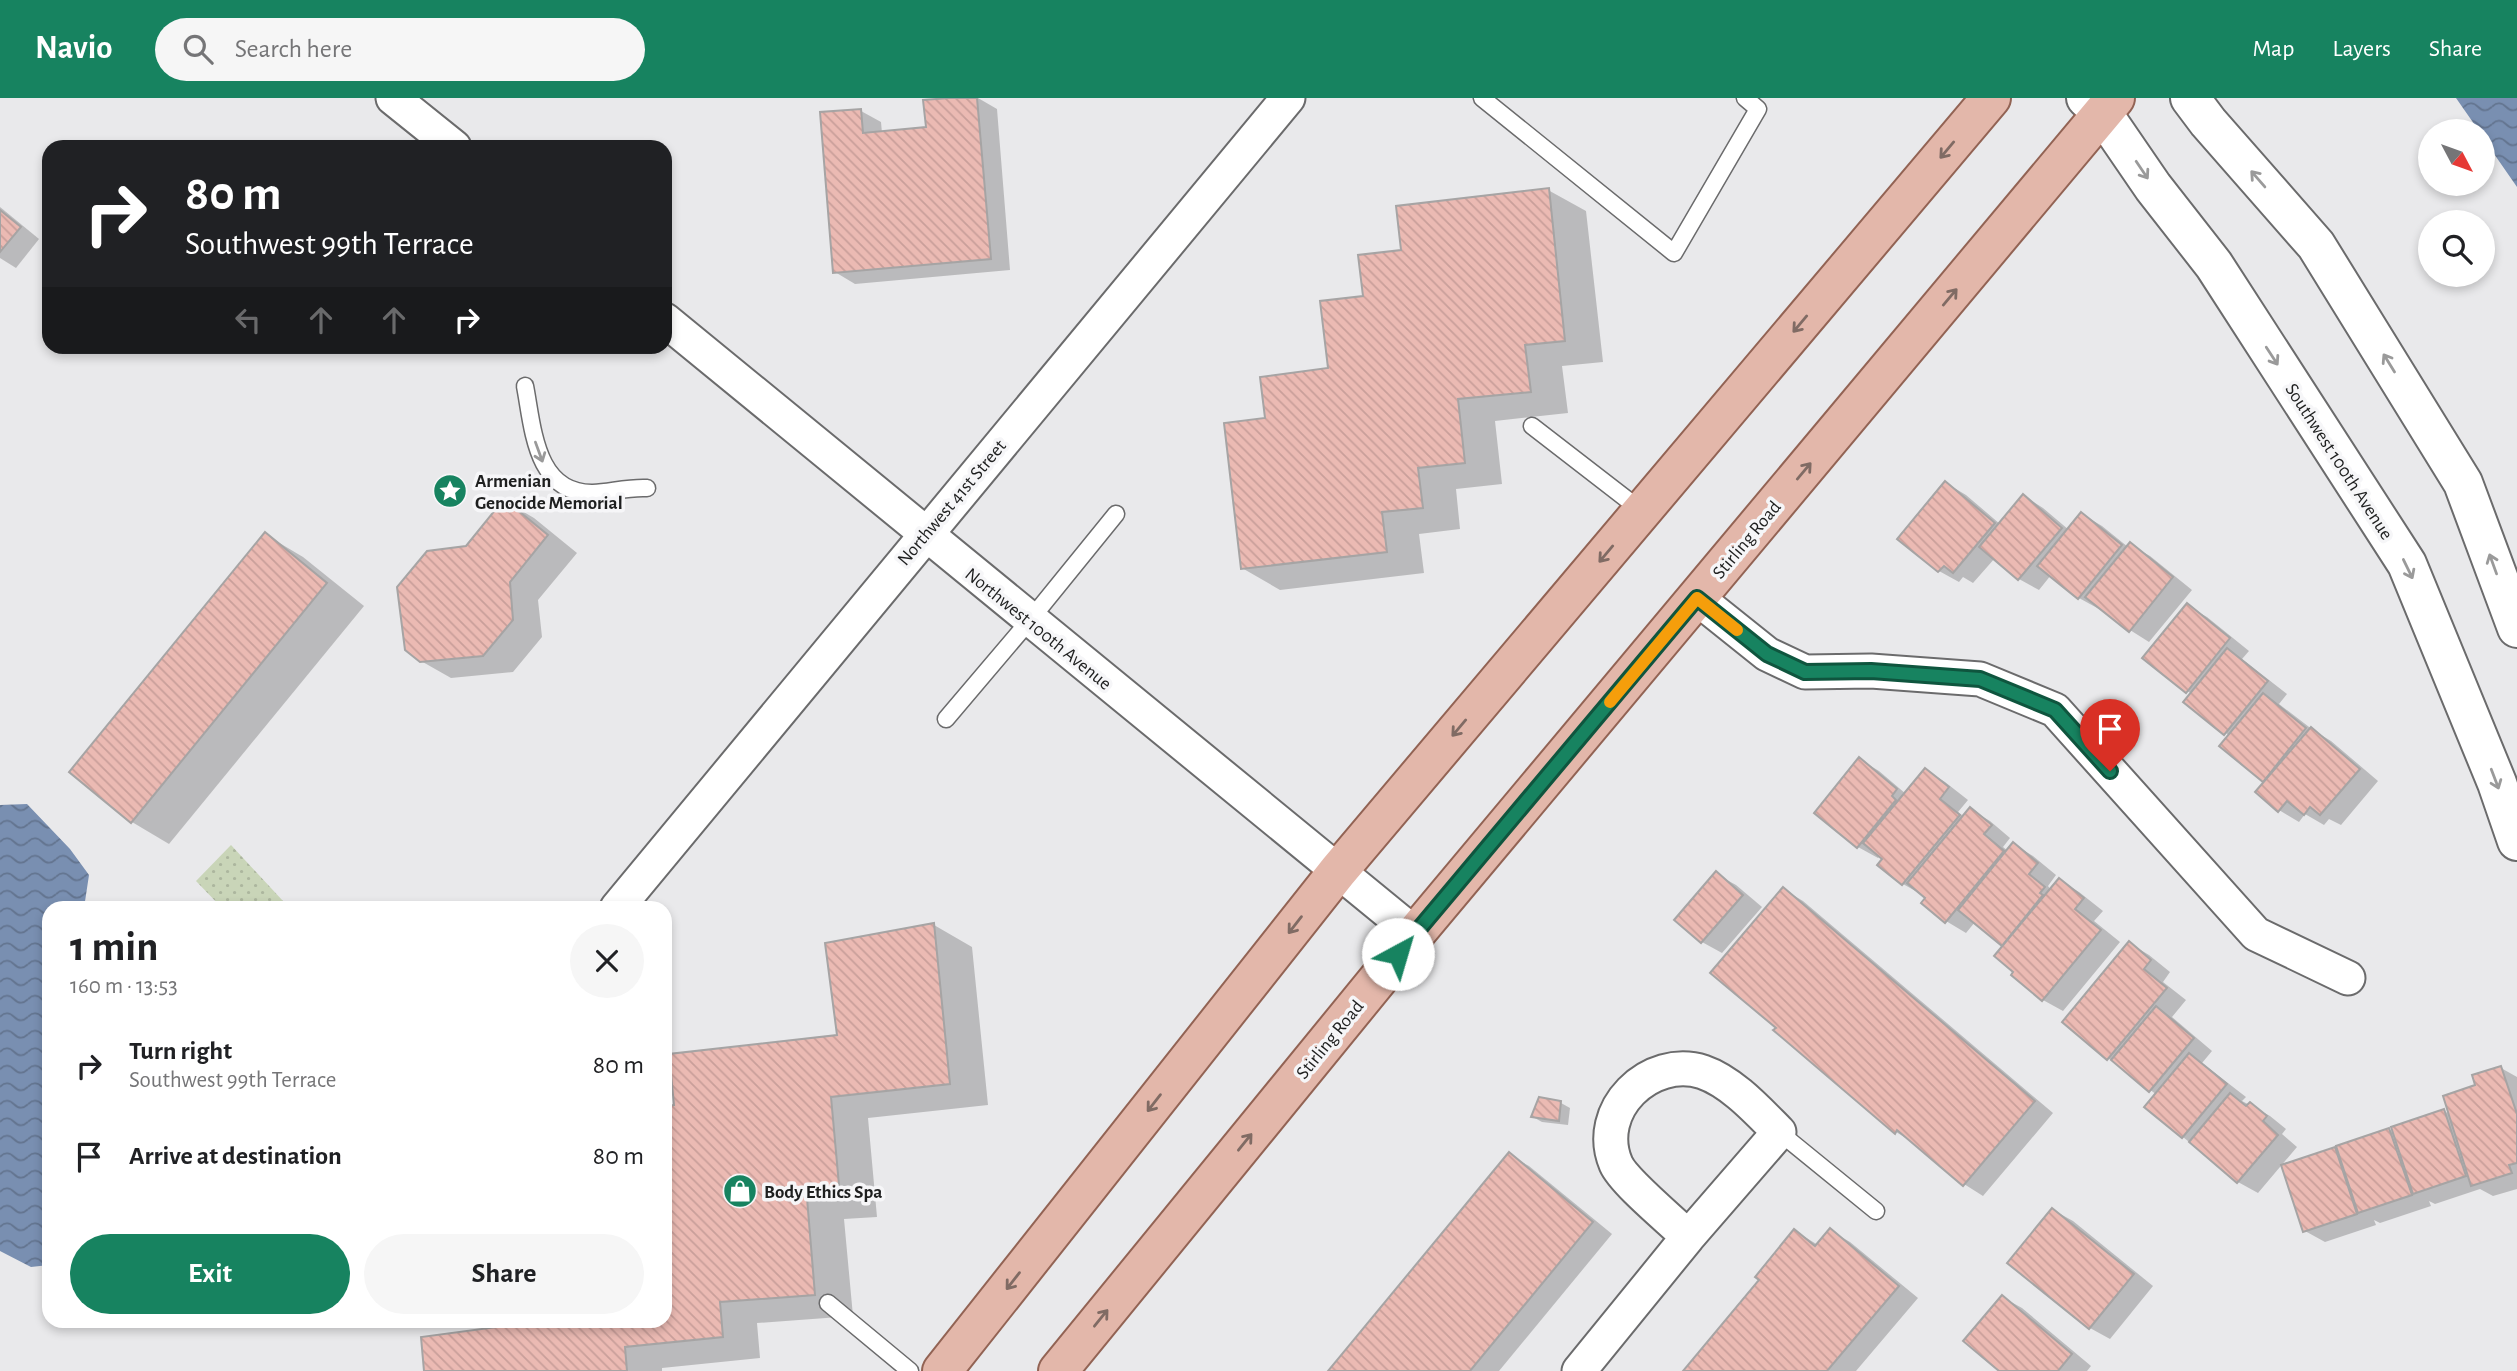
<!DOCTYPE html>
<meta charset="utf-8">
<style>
body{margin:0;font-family:"Alegreya Sans",sans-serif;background:#f6f6f6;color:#202124;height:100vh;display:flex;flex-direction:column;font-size:26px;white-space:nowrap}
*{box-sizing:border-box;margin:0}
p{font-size:23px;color:#757577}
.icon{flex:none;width:38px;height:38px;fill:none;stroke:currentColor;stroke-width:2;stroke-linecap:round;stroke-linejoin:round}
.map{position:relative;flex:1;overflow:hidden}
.sheet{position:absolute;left:42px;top:803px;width:630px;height:427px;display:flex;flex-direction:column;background:#fff;border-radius:21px;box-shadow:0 4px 10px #0003}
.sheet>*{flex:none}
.top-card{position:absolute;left:42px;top:42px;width:630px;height:214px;border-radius:21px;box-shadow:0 4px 10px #0003;background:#202124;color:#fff;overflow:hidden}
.needle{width:46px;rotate:131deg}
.controls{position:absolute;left:2418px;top:21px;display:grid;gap:14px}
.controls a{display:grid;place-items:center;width:77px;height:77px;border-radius:50%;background:#fff;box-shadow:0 4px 10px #0003;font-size:35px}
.pin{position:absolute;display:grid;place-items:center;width:60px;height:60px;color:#fff;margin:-72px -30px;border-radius:50% 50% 50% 0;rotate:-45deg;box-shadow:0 0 7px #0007}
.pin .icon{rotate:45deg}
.me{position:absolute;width:77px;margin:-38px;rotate:39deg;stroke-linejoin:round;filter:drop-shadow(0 0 5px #0008)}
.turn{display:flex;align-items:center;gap:24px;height:147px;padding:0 28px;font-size:32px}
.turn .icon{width:91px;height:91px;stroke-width:2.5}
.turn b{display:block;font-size:49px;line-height:60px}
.lanes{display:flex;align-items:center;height:66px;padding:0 28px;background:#0003;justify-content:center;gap:35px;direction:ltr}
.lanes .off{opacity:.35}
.round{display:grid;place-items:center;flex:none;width:74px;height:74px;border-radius:37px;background:#f6f6f6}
.headline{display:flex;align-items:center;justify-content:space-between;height:119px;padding:0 28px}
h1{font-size:42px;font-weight:700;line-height:52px}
.action{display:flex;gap:14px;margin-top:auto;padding:14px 28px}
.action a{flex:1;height:80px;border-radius:42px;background:#178360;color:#fff;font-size:28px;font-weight:700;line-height:80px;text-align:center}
.action a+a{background:#f6f6f6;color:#202124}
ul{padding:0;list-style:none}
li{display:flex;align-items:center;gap:21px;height:91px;padding:0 28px}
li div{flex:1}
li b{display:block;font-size:26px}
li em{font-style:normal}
header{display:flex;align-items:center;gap:42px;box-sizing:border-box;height:98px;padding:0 35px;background:#178360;color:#fff}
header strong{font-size:33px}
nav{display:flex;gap:38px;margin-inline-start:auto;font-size:24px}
.search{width:490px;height:63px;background:#f6f6f6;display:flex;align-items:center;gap:18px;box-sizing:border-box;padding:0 24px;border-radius:38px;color:#757577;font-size:26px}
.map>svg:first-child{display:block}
.park{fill:url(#park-dots)}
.water{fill:url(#water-waves)}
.shadow{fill:#0003}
.building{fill:url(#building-back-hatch);stroke:#a6a4a4;stroke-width:2}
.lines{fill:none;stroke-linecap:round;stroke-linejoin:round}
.service-casing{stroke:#6b6b6c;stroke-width:19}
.minor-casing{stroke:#6b6b6c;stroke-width:37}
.secondary-casing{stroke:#6b6b6c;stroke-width:42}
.primary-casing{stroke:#926354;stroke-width:42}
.service{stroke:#fff;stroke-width:16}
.minor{stroke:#fff;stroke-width:33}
.secondary{stroke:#fff;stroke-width:38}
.primary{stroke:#e3b7aa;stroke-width:38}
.oneway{stroke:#806b64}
.oneway2{stroke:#9a9a9a}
.route-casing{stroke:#0f553e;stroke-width:18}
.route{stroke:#178360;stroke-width:12}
.slow{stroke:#f59e0b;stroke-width:12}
.labels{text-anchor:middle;stroke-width:7;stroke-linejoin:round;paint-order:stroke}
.street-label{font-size:19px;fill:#1e1f1f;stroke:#f6f6f8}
.poi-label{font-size:19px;font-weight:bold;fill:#1e1f1f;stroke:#f6f6f8;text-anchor:start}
</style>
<header>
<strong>Navio</strong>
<div class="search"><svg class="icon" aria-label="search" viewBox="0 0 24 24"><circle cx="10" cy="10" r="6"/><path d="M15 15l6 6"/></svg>Search here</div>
<nav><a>Map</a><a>Layers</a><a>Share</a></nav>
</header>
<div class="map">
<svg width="2517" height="1273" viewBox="0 0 2517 1273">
<defs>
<pattern id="park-dots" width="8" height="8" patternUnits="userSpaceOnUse" patternTransform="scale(1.75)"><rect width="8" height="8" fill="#c9d5b8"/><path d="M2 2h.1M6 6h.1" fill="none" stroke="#acb69e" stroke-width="1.8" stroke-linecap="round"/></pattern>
<pattern id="water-waves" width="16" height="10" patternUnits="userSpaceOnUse" patternTransform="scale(1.75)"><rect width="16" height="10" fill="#798fb1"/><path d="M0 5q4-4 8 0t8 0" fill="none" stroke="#63748f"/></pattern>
<pattern id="building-back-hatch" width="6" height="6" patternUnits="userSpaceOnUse" patternTransform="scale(1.75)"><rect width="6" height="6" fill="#ebbab3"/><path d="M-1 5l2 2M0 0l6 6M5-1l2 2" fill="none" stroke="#c99f9a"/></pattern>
</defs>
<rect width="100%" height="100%" fill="#e9e9eb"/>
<path class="park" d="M231,747L283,803L277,810H222L196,783Z"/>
<g class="water">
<path d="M2456,0H2517V89L2483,40V33H2479Z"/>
<path d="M27,706L70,751L89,777L84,810H49V1167L31,1169L0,1153V707Z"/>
</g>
<g class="shadow">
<path d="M968,0H978L997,11L1010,172L855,186L835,174L861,13L881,24L882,35L928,31Z"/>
<path d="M1548,92L1586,113L1603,264L1562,268L1568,315L1495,323L1502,386L1456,391L1460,431L1419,436L1424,475L1280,492L1242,470L1267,322L1330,272L1365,200L1403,153Z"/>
<path d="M0,109L39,141L16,170L0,160Z"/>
<path d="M1946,385L1966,397L2000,426L2024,398L2043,410L2069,432L2082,416L2102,428L2128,449L2130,447L2150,458L2192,492L2149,544L2130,532L2101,509L2099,511L2079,500L2051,477L2039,492L2019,481L1995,460L1973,485L1963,479L1959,484L1939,473Z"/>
<path d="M505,403L534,420L577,455L538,502L542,539L513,574L451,580L421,563L467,449Z"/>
<path d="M266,437L303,459L364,508L169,746L132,724Z"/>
<path d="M2187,508L2207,519L2249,553L2242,561L2287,596L2279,606L2313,632L2331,643L2378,683L2341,727L2329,721L2324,727L2305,716L2299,724L2279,712L2266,684L2230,638L2185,604L2192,596L2187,593Z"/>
<path d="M1859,661L1879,673L1906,696L1926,672L1945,684L1968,702L1958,714L1964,719L1970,711L1990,723L2010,740L2003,749L2008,753L2013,746L2033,758L2056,777L2048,788L2051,792L2059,782L2079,794L2103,813L2094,823L2120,844L2063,913L2043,902L2013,877L2016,874L2005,848L1975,824L1966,835L1946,823L1928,800L1903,786L1880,767L1885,761L1881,757L1878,760L1858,749L1816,714Z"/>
<path d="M1716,776L1736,787L1762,809L1722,855L1702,844L1676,822Z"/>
<path d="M1783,791L1803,803L2053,1015L1983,1098L1964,1086L1916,1046L1896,1034L1778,930Z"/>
<path d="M934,827L972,849L988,1007L868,1020L877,1119L844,1121L853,1218L757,1225L760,1260L662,1270V1273H426L665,1223V1009L676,1008L839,938Z"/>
<path d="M2129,845L2149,857L2170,874L2163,884L2186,902L2172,919L2212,953L2202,965L2246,999L2242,1003L2270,1018L2286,1031L2282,1036L2297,1049L2258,1095L2238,1084L2183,1039L2157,997L2108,960Z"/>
<path d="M2501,970L2517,979V1091L2493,1098L2480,1091L2435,1106L2429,1103L2431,1108L2380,1125L2374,1122L2376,1127L2325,1144L2305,1133L2334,1050L2340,1054L2389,1032L2395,1035L2444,1013L2451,1017L2477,988Z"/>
<path d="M1540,1001L1561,1005L1570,1010L1568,1027L1542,1024L1533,1019Z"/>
<path d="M1509,1057L1529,1068L1612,1136L1499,1273H1330Z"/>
<path d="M2053,1112L2073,1123L2153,1188L2110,1241L2090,1230L2010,1164Z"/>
<path d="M1795,1133L1818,1147L1831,1133L1850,1144L1918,1200L1856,1273H1686L1762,1182Z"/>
<path d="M2002,1199L2022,1210L2091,1268L2087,1273H2002Z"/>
</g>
<g class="building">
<path d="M949,0H977L991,161L833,175L820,14L861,11L863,35L926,29L923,2Z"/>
<path d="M1549,90L1565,243L1525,247L1531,294L1458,301L1465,365L1418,370L1423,410L1382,414L1387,454L1241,471L1224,325L1265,320L1260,279L1328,270L1320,203L1363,198L1358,157L1401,152L1396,108Z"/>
<path d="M0,112L21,129L0,154Z"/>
<path d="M1945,383L1995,425L1953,475L1944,468L1938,474L1897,441Z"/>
<path d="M2023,396L2062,430L2018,482L1979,449Z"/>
<path d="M504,401L548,437L510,484L513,522L483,558L420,564L405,552L397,489L427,453L466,448Z"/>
<path d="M2081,414L2122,447L2078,501L2037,468Z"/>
<path d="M265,434L327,485L131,725L69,674Z"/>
<path d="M2130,444L2173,479L2129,534L2085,499Z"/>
<path d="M2187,505L2230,540L2186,595L2142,560Z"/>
<path d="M2227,550L2268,583L2224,637L2183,604Z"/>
<path d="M2263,595L2306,630L2263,684L2219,648Z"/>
<path d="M2311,629L2360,671L2320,717L2310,709L2304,717L2287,703L2278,714L2255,694Z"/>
<path d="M1859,659L1897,691L1892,698L1896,702L1857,750L1814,715Z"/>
<path d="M1925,670L1949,689L1940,701L1960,717L1902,787L1877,767L1882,761L1863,745Z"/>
<path d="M1970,709L1992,727L1984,736L2004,753L1945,825L1921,805L1925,800L1907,785Z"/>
<path d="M2013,744L2038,765L2029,776L2045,789L2040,795L2043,797L2002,848L1958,812Z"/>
<path d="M1716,773L1743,797L1701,845L1674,822Z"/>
<path d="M2059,780L2084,800L2075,811L2101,832L2042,903L2011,877L2013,874L1994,858Z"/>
<path d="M1783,789L2035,1003L1963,1088L1897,1032L1895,1036L1773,932L1776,930L1710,875Z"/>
<path d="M934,825L950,986L831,999L840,1098L807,1100L815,1197L720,1204L723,1239L625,1249L627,1273H424L421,1239L543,1223H665V1008L674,1007L669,956L837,937L825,845Z"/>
<path d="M2129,843L2151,862L2144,871L2167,890L2107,962L2062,924Z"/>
<path d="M2156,908L2194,940L2149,994L2111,962Z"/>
<path d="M2189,955L2227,986L2182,1040L2144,1009Z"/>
<path d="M2501,968L2517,1016V1065L2509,1067L2512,1075L2471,1088L2443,998L2475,987L2472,977Z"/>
<path d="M2230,995L2246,1008L2250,1004L2267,1018L2263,1023L2278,1037L2237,1085L2189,1044Z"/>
<path d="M1539,999L1561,1003L1559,1023L1531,1019Z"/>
<path d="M2444,1011L2466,1078L2413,1096L2391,1029Z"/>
<path d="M2389,1030L2412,1097L2358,1115L2336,1048Z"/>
<path d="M2335,1049L2357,1116L2303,1134L2281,1067Z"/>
<path d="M1509,1054L1593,1124L1470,1273H1328Z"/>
<path d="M2052,1110L2134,1176L2089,1231L2007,1165Z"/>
<path d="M1830,1130L1899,1188L1827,1273H1683L1759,1182L1755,1179L1794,1131L1815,1148Z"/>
<path d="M2002,1197L2072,1256L2058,1273H1999L1963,1243Z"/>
</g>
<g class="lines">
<g class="service-casing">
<g id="service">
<path d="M1482,0L1674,155L1758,11L1745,0"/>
<path d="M525,288C533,329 535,396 593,395C611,394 628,389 647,390"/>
<path d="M1532,328L1642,413"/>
<path d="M946,621L1030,522L1116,416"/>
<path d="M1779,1034L1876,1113"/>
<path d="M828,1205L910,1273"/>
</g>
</g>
<g class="minor-casing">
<g id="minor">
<path d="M393,0L454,49"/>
<path d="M665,222L1415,836"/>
<path d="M1697,500L1767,556L1805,574L1871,573L1980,581L2055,612L2256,836L2348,880"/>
<path d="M617,810L1288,0"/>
<path d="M1579,1273L1688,1139L1779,1034C1758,1013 1732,984 1703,974C1650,957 1593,1012 1616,1066C1624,1084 1672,1123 1688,1139"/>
</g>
</g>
<g class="secondary-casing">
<g id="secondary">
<path d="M2086,0L2103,16L2153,89L2214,167L2407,466L2497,685L2517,743"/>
<path d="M2190,0L2208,24L2316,147L2463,385L2517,530"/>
</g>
</g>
<g class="primary-casing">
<g id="primary">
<path d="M942,1273L1338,773L1991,0"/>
<path d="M1058,1273L1415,836L2115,0"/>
</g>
</g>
<use href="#service" class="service"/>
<use href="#minor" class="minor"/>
<use href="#secondary" class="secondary"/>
<use href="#primary" class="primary"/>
</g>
<defs><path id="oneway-shaft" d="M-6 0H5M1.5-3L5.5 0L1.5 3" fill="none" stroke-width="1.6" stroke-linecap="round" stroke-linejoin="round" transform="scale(1.75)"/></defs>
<g class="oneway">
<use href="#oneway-shaft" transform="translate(1947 52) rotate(130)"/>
<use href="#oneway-shaft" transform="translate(1950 199) rotate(-50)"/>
<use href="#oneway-shaft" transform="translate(1800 226) rotate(130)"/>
<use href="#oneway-shaft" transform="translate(1804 373) rotate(-50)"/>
<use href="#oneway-shaft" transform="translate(1606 456) rotate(130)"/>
<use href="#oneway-shaft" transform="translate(1459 630) rotate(130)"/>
<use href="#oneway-shaft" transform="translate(1295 827) rotate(128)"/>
<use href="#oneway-shaft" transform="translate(1154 1005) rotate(128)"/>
<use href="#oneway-shaft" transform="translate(1245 1044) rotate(-51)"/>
<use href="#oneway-shaft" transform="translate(1013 1183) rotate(128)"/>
<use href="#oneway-shaft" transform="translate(1101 1220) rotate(-51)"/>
</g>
<g class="oneway2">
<use href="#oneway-shaft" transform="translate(2142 72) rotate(56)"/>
<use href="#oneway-shaft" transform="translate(2258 81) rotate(-131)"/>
<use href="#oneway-shaft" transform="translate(2272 258) rotate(57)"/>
<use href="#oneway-shaft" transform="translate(2389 265) rotate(-122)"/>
<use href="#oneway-shaft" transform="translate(539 354) rotate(70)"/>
<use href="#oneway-shaft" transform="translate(2493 466) rotate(-110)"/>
<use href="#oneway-shaft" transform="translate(2408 471) rotate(64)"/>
<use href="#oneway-shaft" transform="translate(2495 681) rotate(69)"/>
</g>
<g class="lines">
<g class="route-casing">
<path id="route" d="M1398,856L1697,500L1767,556L1805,574L1871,573L1980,581L2055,612L2110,673"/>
</g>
<use href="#route" class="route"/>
<path class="slow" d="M1610,604L1697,500L1737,532"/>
</g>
<defs>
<g id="sight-disc" transform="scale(1.75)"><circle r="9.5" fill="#178360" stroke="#f6f6f8"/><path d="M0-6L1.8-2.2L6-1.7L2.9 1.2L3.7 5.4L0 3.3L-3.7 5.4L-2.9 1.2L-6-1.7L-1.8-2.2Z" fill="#fff"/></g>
<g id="shop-disc" transform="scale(1.75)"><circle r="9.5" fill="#178360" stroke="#f6f6f8"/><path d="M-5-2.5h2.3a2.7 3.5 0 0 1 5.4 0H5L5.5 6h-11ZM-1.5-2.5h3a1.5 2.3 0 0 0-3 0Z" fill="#fff"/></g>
</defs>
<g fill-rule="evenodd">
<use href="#sight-disc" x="450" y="393"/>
<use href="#shop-disc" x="740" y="1093"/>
</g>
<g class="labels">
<g class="street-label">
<text transform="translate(2340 363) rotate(57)" y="7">Southwest 100th Avenue</text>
<text transform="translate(951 404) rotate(-50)" y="7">Northwest 41st Street</text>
<text transform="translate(1746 441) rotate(-50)" y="7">Stirling Road</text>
<text transform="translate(1039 530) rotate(39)" y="7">Northwest 100th Avenue</text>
<text transform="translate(1329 941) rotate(-51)" y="7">Stirling Road</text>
</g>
<g class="poi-label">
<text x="475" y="389">Armenian<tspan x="475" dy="22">Genocide Memorial</tspan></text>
<text x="764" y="1100">Body Ethics Spa</text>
</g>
</g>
</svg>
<div class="controls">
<a><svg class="needle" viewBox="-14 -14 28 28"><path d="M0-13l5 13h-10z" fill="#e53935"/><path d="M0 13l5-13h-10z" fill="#757577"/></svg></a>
<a><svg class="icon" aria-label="search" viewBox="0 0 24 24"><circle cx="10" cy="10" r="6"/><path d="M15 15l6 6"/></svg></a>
</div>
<div class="pin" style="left:2110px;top:673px;background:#d93025"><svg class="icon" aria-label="arrive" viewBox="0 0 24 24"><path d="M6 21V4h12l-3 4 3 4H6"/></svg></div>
<svg class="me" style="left:1398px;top:856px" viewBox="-20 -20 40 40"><circle r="19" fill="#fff"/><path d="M0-13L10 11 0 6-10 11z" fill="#178360"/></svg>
<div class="top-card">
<div class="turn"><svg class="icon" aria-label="right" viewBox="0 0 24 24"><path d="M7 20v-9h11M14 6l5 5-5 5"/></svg><div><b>80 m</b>Southwest 99th Terrace</div></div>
<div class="lanes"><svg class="icon off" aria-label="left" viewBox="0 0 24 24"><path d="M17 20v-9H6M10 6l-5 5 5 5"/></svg><svg class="icon off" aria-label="ahead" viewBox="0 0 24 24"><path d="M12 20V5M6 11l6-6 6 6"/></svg><svg class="icon off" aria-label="ahead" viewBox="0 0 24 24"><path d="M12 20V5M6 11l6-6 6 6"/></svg><svg class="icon" aria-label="right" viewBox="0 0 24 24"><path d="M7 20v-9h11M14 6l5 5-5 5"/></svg></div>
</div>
<section class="sheet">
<div class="headline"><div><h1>1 min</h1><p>160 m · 13:53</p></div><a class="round"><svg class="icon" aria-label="close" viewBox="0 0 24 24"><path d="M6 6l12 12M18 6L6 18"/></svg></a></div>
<ul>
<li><svg class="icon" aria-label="right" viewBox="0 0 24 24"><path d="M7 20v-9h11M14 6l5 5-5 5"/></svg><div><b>Turn right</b><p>Southwest 99th Terrace</p></div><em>80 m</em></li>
<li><svg class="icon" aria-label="arrive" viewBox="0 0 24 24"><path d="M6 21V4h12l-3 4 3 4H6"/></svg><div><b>Arrive at destination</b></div><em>80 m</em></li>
</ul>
<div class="action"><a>Exit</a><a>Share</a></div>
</section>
</div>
